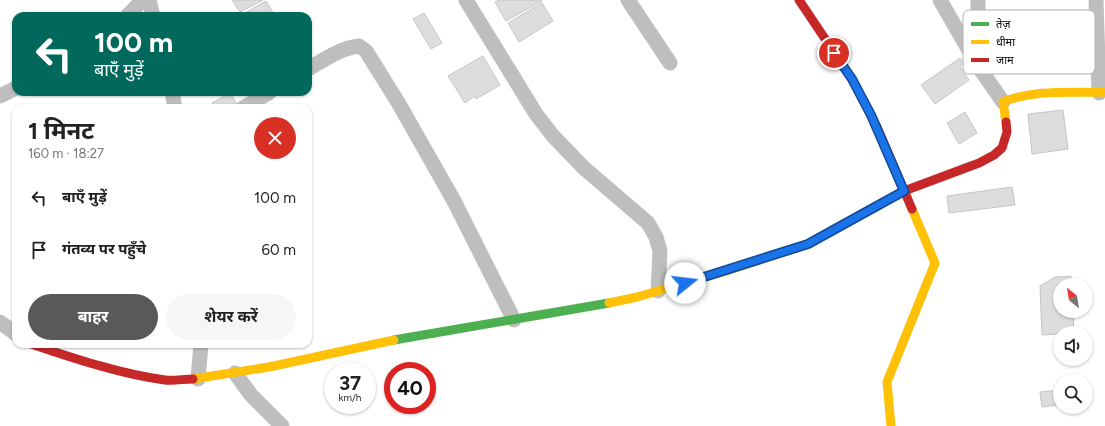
<!DOCTYPE html>
<html lang="hi">
<meta charset="utf-8">
<style>
body{margin:0;font-family:Figtree,"Noto Sans Devanagari",sans-serif;background:#f6f6f6;color:#222;height:100vh;display:flex;flex-direction:column;font-size:15px;white-space:nowrap}
*{box-sizing:border-box;margin:0}
p{font-size:13px;color:#767676}
.icon{flex:none;width:22px;height:22px;fill:none;stroke:currentColor;stroke-width:2;stroke-linecap:round;stroke-linejoin:round}
.map{position:relative;flex:1;overflow:hidden}
.details{position:absolute;left:12px;top:104px;width:300px;height:244px;display:flex;flex-direction:column;background:#fff;border-radius:12px;box-shadow:0 1px 3px #0004}
.details>*{flex:none}
.hud{position:absolute;left:12px;top:12px;width:300px;height:84px;border-radius:12px;box-shadow:0 1px 3px #0004;background:#00695c;color:#fff;overflow:hidden}
.needle{width:26px;rotate:330deg}
.controls{position:absolute;left:1053px;top:278px;display:grid;gap:8px}
.controls a{display:grid;place-items:center;width:40px;height:40px;border-radius:50%;background:#fff;box-shadow:0 1px 3px #0004;font-size:20px}
.speed{position:absolute;left:324px;top:362px;display:flex;gap:8px;font-size:20px;font-weight:700;text-align:center}
.speed>*{display:grid;place-content:center;width:52px;height:52px;border-radius:50%;background:#fff;box-shadow:0 1px 3px #0004;line-height:1}
.speed small{font-size:10px;font-weight:400}
.speed .limit{border:6px solid #d22;background:#fff;color:#111}
.pin{position:absolute;display:grid;place-items:center;width:34px;height:34px;color:#fff;margin:-17px;border:2px solid #fff;border-radius:50%;box-shadow:0 1px 4px #0007}
.me{position:absolute;width:44px;margin:-22px;rotate:74deg;stroke-linejoin:round;filter:drop-shadow(0 0 3px #0008)}
.turn{display:flex;align-items:center;gap:14px;height:84px;padding:0 16px;font-size:18px}
.turn .icon{width:52px;height:52px;stroke-width:2.5}
.turn b{display:block;font-size:28px;line-height:34px}
.round{display:grid;place-items:center;flex:none;width:42px;height:42px;border-radius:21px;background:#f6f6f6}
.headline{display:flex;align-items:center;justify-content:space-between;height:68px;padding:0 16px}
h1{font-size:24px;font-weight:700;line-height:30px}
.cta{display:flex;gap:8px;margin-top:auto;padding:8px 16px}
.cta a{flex:1;height:46px;border-radius:24px;background:#595959;color:#fff;font-size:16px;font-weight:700;line-height:46px;text-align:center}
.cta a+a{background:#f6f6f6;color:#222}
ul{padding:0;list-style:none}
li{display:flex;align-items:center;gap:12px;height:52px;padding:0 16px}
li div{flex:1}
li b{display:block;font-size:15px}
li em{font-style:normal}
.map>svg:first-child{display:block}
.building{fill:#ddd;stroke:#c5c5c5}
.lines{fill:none;stroke-linecap:round;stroke-linejoin:round}
.street{stroke:#bebebe;stroke-width:15}
.fast{stroke:#4caf50;stroke-width:9}
.slow{stroke:#ffc107;stroke-width:9}
.jam{stroke:#c62828;stroke-width:9}
.route-casing{stroke:#114b97;stroke-width:10}
.route{stroke:#1a73e8;stroke-width:7}
.key{fill:#fff;stroke:#b2b2b2;stroke-width:1}
.key-label{font-size:11px;fill:#000}
</style>
<div class="map">
<svg width="1105" height="426" viewBox="0 0 1105 426">
<rect width="100%" height="100%" fill="#fff"/>
<g class="building">
<path d="M232,0H263L240,12Z"/>
<path d="M499,0H541L542,1L506,21L495,2Z"/>
<path d="M266,1L275,16L241,15Z"/>
<path d="M542,3L553,21L519,42L508,23Z"/>
<path d="M424,13L442,43L431,49L413,19Z"/>
<path d="M483,56L500,85L476,99L475,96L465,103L448,76Z"/>
<path d="M960,58L963,63L960,67L969,80L935,104L921,85Z"/>
<path d="M230,93L238,106L234,108H216L212,103Z"/>
<path d="M1063,110L1068,149L1032,154L1028,114Z"/>
<path d="M965,112L977,133L959,144L947,123Z"/>
<path d="M1012,187L1015,205L949,213L947,196Z"/>
<path d="M1071,276L1072,285H1060V311H1073L1074,333L1042,335L1040,286L1055,277Z"/>
<path d="M1060,390V405L1042,407L1040,392Z"/>
</g>
<g class="lines">
<g class="street">
<path d="M149,0L153,16"/>
<path d="M466,0L536,114L553,136L584,168L648,223L656,237L660,251L658,291"/>
<path d="M628,0L670,63"/>
<path d="M940,0L978,66L1003,102"/>
<path d="M1096,0L1099,93"/>
<path d="M127,16L143,0"/>
<path d="M978,65V0"/>
<path d="M308,69C324,60 340,48 359,46L366,51L399,104L454,201L514,320"/>
<path d="M172,92L175,108"/>
<path d="M0,96L16,88"/>
<path d="M243,108L270,92"/>
<path d="M0,322L16,334"/>
<path d="M235,373L251,395L282,426"/>
<path d="M198,379L201,344"/>
</g>
<path class="fast" d="M394,340L609,303"/>
<g class="slow">
<path d="M1006,122L1003,102C1035,89 1071,93 1105,92"/>
<path d="M609,303L637,297L726,271L809,244L833,230"/>
<path d="M193,379L269,367L394,340"/>
<path d="M891,426L887,382L935,263L912,209"/>
</g>
<g class="jam">
<path d="M799,0L852,79L877,127L912,209"/>
<path d="M833,230L904,191L979,163L994,155L1002,148L1007,132L1006,122"/>
<path d="M31,344C73,358 120,374 165,380C174,381 184,379 193,379"/>
</g>
</g>
<g class="lines">
<g class="route-casing">
<path id="route" d="M685,283L808,244L904,191L871,115L852,79L834,53"/>
</g>
<use href="#route" class="route"/>
</g>
<rect x="963" y="10" width="132" height="64" rx="6" class="key"/>
<rect x="971" y="22" width="18" height="4" fill="#4caf50"/>
<rect x="971" y="40" width="18" height="4" fill="#ffc107"/>
<rect x="971" y="58" width="18" height="4" fill="#c62828"/>
<g class="key-label">
<text x="996" y="28">तेज़</text>
<text x="996" y="46">धीमा</text>
<text x="996" y="64">जाम</text>
</g>
</svg>
<div class="controls">
<a><svg class="needle" viewBox="-14 -14 28 28"><path d="M0-13l5 13h-10z" fill="#e53935"/><path d="M0 13l5-13h-10z" fill="#767676"/></svg></a>
<a><svg class="icon" aria-label="sound" viewBox="0 0 24 24"><path d="M4 9h4l5-4v14l-5-4H4zM17 9q2 3 0 6"/></svg></a>
<a><svg class="icon" aria-label="search" viewBox="0 0 24 24"><circle cx="10" cy="10" r="6"/><path d="M15 15l6 6"/></svg></a>
</div>
<div class="speed"><div>37<small>km/h</small></div><div class="limit">40</div></div>
<div class="pin" style="left:834px;top:53px;background:#d93025"><svg class="icon" aria-label="arrive" viewBox="0 0 24 24"><path d="M6 21V4h12l-3 4 3 4H6"/></svg></div>
<svg class="me" style="left:685px;top:283px" viewBox="-20 -20 40 40"><circle r="19" fill="#fff"/><path d="M0-13L10 11 0 6-10 11z" fill="#1a73e8"/></svg>
<div class="hud">
<div class="turn"><svg class="icon" aria-label="left" viewBox="0 0 24 24"><path d="M17 20v-9H6M10 6l-5 5 5 5"/></svg><div><b>100 m</b>बाएँ मुड़ें</div></div>
</div>
<section class="details">
<div class="headline"><div><h1>1 मिनट</h1><p>160 m · 18:27</p></div><a class="round" style="background:#d93025;color:#fff"><svg class="icon" aria-label="close" viewBox="0 0 24 24"><path d="M6 6l12 12M18 6L6 18"/></svg></a></div>
<ul>
<li><svg class="icon" aria-label="left" viewBox="0 0 24 24"><path d="M17 20v-9H6M10 6l-5 5 5 5"/></svg><div><b>बाएँ मुड़ें</b></div><em>100 m</em></li>
<li><svg class="icon" aria-label="arrive" viewBox="0 0 24 24"><path d="M6 21V4h12l-3 4 3 4H6"/></svg><div><b>गंतव्य पर पहुँचे</b></div><em>60 m</em></li>
</ul>
<div class="cta"><a>बाहर</a><a>शेयर करें</a></div>
</section>
</div>
